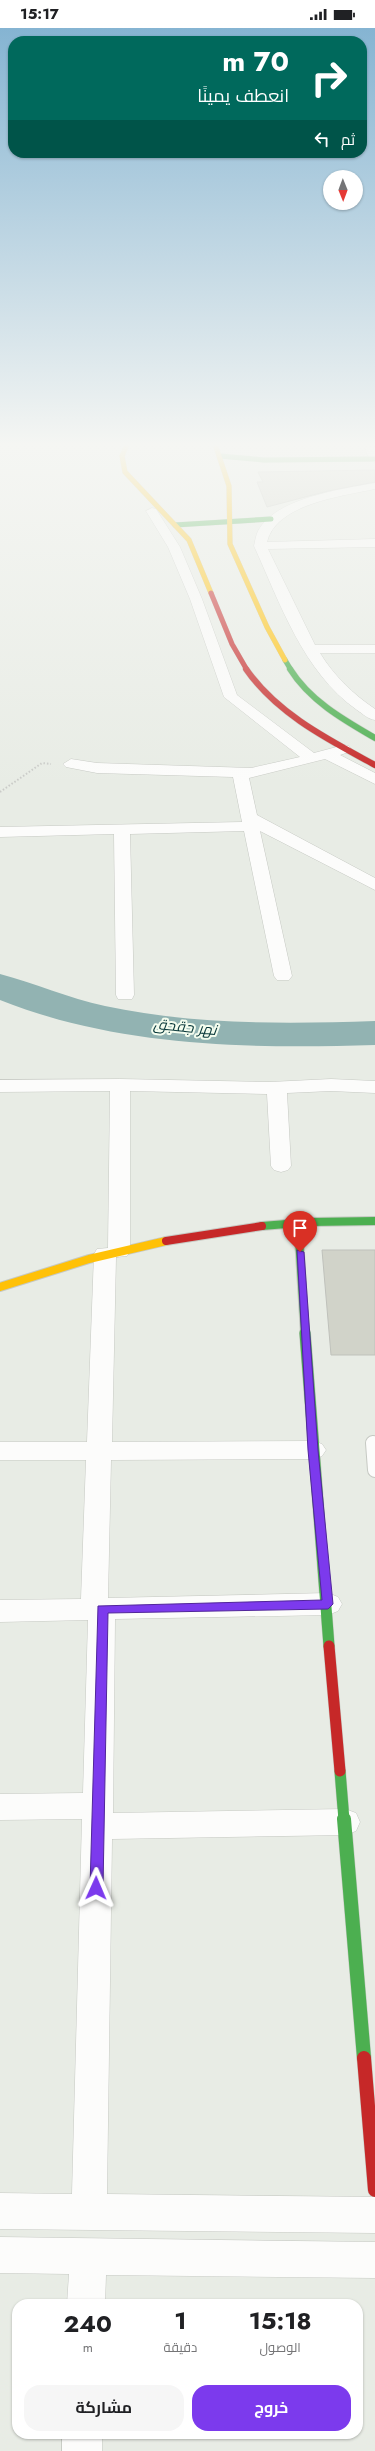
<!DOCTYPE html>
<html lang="ar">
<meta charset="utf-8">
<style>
body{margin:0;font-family:Jost,Cairo,sans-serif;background:#f6f6f6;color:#202124;direction:rtl;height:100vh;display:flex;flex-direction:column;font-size:15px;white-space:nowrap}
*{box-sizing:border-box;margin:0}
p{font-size:13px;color:#757577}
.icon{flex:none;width:22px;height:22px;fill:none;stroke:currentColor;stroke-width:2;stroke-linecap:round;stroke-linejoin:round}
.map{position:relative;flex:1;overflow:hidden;direction:ltr}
.panel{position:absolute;left:12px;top:2271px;width:351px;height:140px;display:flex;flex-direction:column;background:#fff;border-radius:16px;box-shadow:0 1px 3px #0004;direction:rtl}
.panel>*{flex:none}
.banner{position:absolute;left:8px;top:8px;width:359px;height:122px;border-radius:16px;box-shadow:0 1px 3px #0004;direction:rtl;background:#00695c;color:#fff;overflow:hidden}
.needle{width:26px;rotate:179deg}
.buttons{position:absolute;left:323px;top:142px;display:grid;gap:8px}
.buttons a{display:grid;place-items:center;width:40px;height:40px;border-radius:50%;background:#fff;box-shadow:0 1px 3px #0004;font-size:20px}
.pin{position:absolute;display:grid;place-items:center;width:34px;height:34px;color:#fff;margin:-41px -17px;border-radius:50% 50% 50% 0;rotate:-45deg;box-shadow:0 0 4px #0007}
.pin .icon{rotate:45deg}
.me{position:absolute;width:44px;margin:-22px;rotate:1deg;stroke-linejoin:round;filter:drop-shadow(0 0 3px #0008)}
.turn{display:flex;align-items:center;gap:14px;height:84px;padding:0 12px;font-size:18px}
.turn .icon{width:52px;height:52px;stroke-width:2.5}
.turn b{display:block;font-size:28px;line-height:34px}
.then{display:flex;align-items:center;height:38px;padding:0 12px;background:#0003;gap:8px;font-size:15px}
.eta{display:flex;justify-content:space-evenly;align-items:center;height:68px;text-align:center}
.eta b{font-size:24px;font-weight:700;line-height:28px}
.button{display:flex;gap:8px;margin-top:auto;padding:8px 12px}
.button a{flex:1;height:46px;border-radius:16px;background:#7c3aed;color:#fff;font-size:16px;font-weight:700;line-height:46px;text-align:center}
.button a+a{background:#f6f6f6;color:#202124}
.status{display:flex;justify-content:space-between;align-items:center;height:28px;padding:0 20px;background:#fff;direction:ltr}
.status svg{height:11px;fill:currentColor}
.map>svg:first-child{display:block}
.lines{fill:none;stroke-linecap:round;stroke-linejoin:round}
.river{fill:#92b3b2;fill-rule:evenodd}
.building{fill:#d1d3c9;stroke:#bfc1bb}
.lane-casing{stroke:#c6c9c3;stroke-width:16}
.street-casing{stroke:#c6c9c3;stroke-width:1}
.fast-far4-casing{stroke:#c6c9c3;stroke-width:5.5}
.fast-far3-casing{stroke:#c6c9c3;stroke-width:7}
.fast-far2-casing{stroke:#c6c9c3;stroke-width:10}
.fast-far1-casing{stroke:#c6c9c3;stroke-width:12}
.fast-casing{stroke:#c6c9c3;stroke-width:15}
.slow-far1-casing{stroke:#c6c9c3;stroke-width:5.5}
.slow-casing{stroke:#c6c9c3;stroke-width:10}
.jam-far4-casing{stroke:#c6c9c3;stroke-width:5.5}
.jam-far3-casing{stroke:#c6c9c3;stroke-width:7}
.jam-far2-casing{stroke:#c6c9c3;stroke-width:10}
.jam-far1-casing{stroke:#c6c9c3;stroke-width:12}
.jam-casing{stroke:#c6c9c3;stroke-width:15}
.path{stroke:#cacbc8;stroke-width:2;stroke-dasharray:1.5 2;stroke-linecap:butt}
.lane{stroke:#fcfcfb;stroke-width:14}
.street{fill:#fcfcfb;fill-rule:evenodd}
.fast-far4{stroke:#4caf50;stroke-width:5}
.fast-far3{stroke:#4caf50;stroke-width:6}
.fast-far2{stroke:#4caf50;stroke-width:8}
.fast-far1{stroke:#4caf50;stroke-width:11}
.fast{stroke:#4caf50;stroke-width:14}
.slow-far1{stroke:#ffc107;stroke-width:5}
.slow{stroke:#ffc107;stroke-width:8}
.jam-far4{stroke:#c62828;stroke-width:5}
.jam-far3{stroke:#c62828;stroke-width:6}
.jam-far2{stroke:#c62828;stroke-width:8}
.jam-far1{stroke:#c62828;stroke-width:11}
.jam{stroke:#c62828;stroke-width:14}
.route{fill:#7c3aed;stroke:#51269a}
.labels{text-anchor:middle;stroke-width:4;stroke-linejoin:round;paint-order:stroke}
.water-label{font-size:15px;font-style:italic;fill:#083739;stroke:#f4fdef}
</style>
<div class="status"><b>15:17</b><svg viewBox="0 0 49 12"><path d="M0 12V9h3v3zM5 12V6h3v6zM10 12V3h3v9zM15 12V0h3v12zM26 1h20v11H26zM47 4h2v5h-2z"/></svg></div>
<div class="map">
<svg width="375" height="2423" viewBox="0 0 375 2423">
<rect width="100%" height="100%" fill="#e8ece5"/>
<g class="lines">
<path class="river" d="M0,946C35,955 68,970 105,978C193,997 285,996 375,993V1017C250,1021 118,1019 0,972Z"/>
</g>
<g class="building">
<path d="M375,442V454L328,463L267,479L257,454H263L258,444Z"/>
<path d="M322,1222H375V1327H331Z"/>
</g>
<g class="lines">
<g class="lane-casing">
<path id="lane" d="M373,1415L375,1442"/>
</g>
<g class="street-casing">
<g id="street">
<path d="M365,419H375V434L370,433Z"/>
<path d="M375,455V461C342,468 276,476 267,514L375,511V519L268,521L315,617H375V625H320C334,648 353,666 375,681V692C368,691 363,686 357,682C303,644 280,575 254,518C255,513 256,507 258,503C275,470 342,461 375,455Z"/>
<path d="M152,480L156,481L180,519L202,571L237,667L314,725L344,717L349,718L351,721L349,724L340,727L375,745V756L325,731L249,750L257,787L375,850V862L260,803L292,948L289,952H277L274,948L244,803L130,806L134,967L132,971H118L116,967L114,806L0,809V799L242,794L233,749L97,745L66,739L63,736L71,731L97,735L251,740L300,729L224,669L190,571L168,519L146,483Z"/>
<path d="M120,1051L270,1054L331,1051L375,1053V1065L331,1063L287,1065L291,1138L288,1142L281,1144L274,1142L271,1138L267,1066L130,1063V1223L127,1228L116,1229L112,1414L313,1413L322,1416L326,1422L322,1428L313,1431L111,1432L108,1570L328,1565L338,1569L342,1576L338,1583L328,1587L115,1591L113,1785L345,1781L356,1785L360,1794L356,1803L345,1807L112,1811L107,2166L375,2169V2205L0,2201V2165L72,2166L82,1791L0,1792V1766L83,1765L88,1592L0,1594V1572L81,1571L86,1432H0V1414H87L94,1226L97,1221L108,1220L110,1063L0,1064V1052Z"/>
<path d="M0,2209L375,2214V2250L106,2247L105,2276H67L69,2246L0,2245Z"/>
<rect x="62" y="2406" width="40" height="17"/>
</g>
</g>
<g class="fast-far4-casing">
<g id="fast-far4">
<path d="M220,428L264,432L375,431"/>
<path d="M175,497L271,491"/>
<path d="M285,632L291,642"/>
</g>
</g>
<g class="fast-far3-casing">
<path id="fast-far3" d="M290,641C310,673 344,692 375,710"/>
</g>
<g class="fast-far2-casing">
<g id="fast-far2">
<path d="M298,1194L305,1306"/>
<path d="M262,1198L311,1194L375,1193"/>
</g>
</g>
<g class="fast-far1-casing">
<g id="fast-far1">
<path d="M305,1305L329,1618"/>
<path d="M340,1743L344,1792"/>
</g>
</g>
<g class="fast-casing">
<path id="fast" d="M344,1791L364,2030"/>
</g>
<g class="slow-far1-casing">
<g id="slow-far1">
<path d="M126,419L122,428L125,444L189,512L211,565"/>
<path d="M216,419L229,458L230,516L267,599L285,632"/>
</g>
</g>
<g class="slow-casing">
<path id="slow" d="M0,1259L89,1231L166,1213"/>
</g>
<g class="jam-far4-casing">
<path id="jam-far4" d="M211,565L232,616L247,642"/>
</g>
<g class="jam-far3-casing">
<path id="jam-far3" d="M246,641C277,686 329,712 375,737"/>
</g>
<g class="jam-far2-casing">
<path id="jam-far2" d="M166,1213L262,1198"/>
</g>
<g class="jam-far1-casing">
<path id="jam-far1" d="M329,1618L340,1743"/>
</g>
<g class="jam-casing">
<path id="jam" d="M364,2030L375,2162"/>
</g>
<path class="path" d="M0,764L42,735L51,736"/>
<use href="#lane" class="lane"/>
<use href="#street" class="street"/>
<use href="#fast-far4" class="fast-far4"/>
<use href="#fast-far3" class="fast-far3"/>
<use href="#fast-far2" class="fast-far2"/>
<use href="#fast-far1" class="fast-far1"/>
<use href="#fast" class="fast"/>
<use href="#slow-far1" class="slow-far1"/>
<use href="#slow" class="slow"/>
<use href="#jam-far4" class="jam-far4"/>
<use href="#jam-far3" class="jam-far3"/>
<use href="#jam-far2" class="jam-far2"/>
<use href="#jam-far1" class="jam-far1"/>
<use href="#jam" class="jam"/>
</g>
<linearGradient id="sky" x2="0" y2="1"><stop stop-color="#85b4d2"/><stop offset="0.55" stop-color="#f5f6f3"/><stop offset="1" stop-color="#f5f6f3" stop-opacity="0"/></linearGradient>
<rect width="375" height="758" fill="url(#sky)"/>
<path class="route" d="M297,1222L304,1224L318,1422L333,1576L328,1581L108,1585L103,1860L101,1864L96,1866L92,1864L90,1860L98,1578L322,1572L308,1422Z"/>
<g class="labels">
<g class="water-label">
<text transform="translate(185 999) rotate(6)" y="5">نهر جقجق</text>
</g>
</g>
</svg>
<div class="buttons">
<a><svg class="needle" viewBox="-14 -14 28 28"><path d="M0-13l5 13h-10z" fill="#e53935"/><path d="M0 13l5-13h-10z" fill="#757577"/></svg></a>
</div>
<div class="pin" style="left:300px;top:1224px;background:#d93025"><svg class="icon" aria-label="arrive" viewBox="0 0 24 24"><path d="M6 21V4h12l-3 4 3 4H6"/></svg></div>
<svg class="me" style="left:96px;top:1860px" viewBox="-20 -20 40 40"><path d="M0-17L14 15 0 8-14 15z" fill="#7c3aed" stroke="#fff" stroke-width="4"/></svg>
<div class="banner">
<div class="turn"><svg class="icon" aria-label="right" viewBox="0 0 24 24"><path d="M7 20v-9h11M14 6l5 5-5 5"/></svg><div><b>70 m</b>انعطف يمينًا</div></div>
<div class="then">ثم<svg class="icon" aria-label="left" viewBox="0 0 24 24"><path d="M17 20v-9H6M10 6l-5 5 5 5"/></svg></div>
</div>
<section class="panel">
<div class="eta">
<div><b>15:18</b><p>الوصول</p></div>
<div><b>1</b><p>دقيقة</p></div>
<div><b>240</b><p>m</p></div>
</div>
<div class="button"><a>خروج</a><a>مشاركة</a></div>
</section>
</div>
